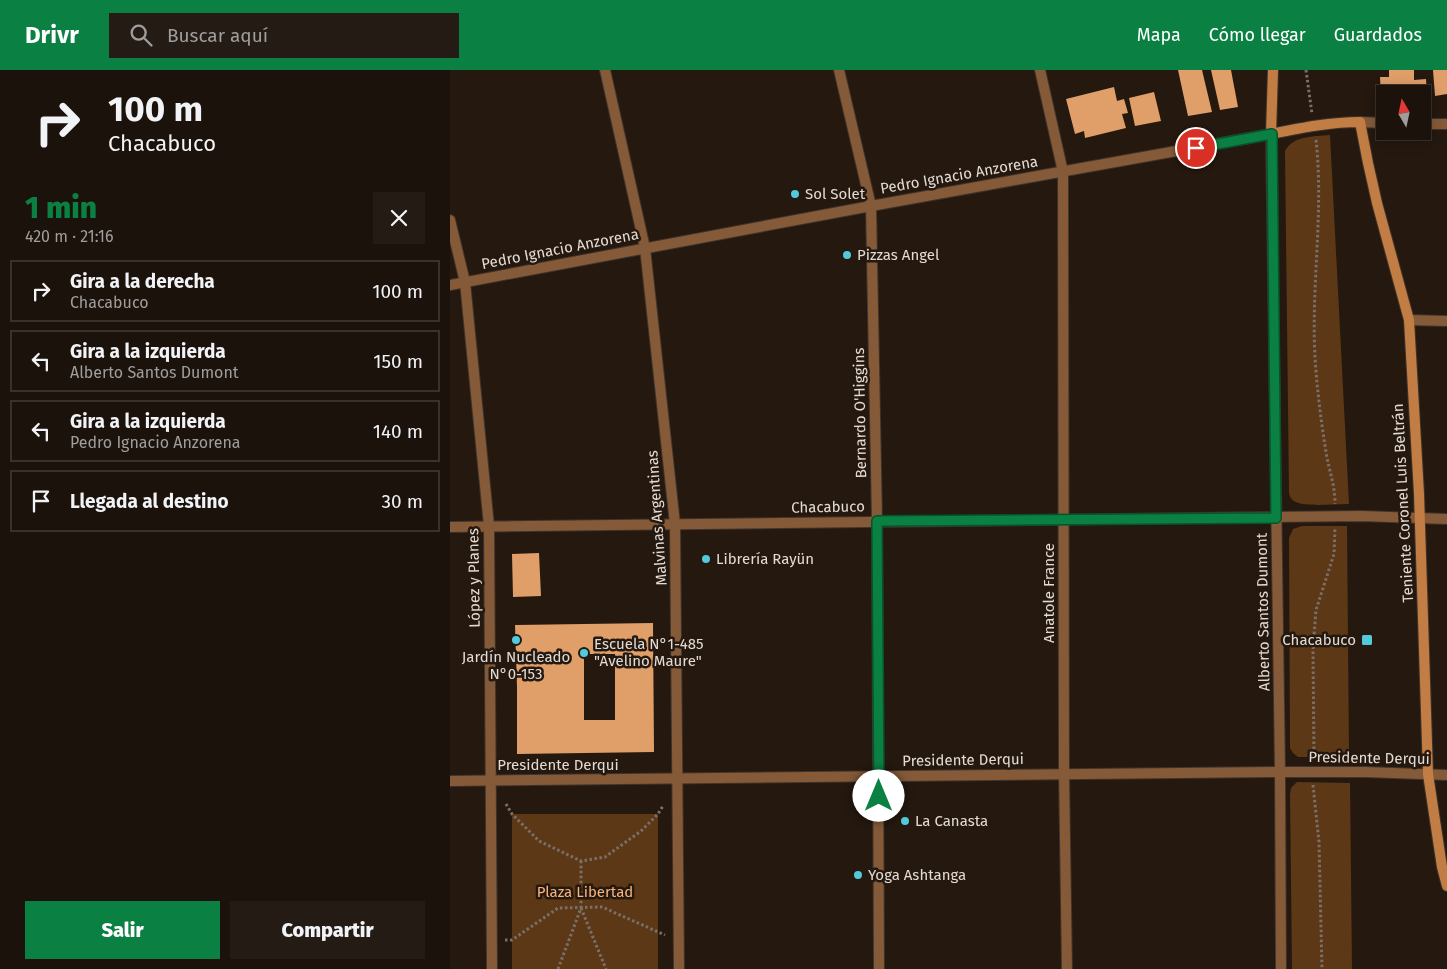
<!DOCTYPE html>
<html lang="es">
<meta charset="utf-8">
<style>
body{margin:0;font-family:"Fira Sans",sans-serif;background:#241b14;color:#f1f3f6;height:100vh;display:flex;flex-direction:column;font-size:19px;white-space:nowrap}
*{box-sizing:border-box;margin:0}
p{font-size:16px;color:#a09e9d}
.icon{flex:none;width:28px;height:28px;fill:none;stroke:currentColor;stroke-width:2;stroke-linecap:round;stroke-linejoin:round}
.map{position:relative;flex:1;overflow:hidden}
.drawer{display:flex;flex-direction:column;background:#1b120b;width:450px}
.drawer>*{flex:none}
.guide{background:#1b120b;color:#f1f3f6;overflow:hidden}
.needle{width:32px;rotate:351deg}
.buttons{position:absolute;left:926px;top:15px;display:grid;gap:10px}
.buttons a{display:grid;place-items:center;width:55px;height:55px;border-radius:0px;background:#1b120b;box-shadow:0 2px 12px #0003,0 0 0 1px #39322c;font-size:25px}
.pin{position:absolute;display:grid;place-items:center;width:42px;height:42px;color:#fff;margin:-21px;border:2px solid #fff;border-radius:50%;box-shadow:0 1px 5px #0007}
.me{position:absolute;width:55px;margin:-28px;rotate:0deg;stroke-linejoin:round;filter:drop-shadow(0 0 4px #0008)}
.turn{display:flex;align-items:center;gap:18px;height:105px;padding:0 25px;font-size:22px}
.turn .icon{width:65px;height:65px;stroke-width:2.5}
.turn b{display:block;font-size:35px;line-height:42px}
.round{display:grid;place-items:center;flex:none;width:52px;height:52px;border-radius:0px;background:#241b14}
.summary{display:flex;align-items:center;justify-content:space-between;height:85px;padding:0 25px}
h1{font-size:30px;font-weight:800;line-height:38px;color:#0b8043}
.button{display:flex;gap:10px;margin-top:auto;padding:10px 25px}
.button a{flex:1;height:58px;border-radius:0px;background:#0b8043;color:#fff;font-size:20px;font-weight:800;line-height:58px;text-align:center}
.button a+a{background:#241b14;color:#f1f3f6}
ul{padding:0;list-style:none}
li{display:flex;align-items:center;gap:15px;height:62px;margin:0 10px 8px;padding:0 15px;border:2px solid #39322c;border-radius:0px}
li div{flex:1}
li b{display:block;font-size:19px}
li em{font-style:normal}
header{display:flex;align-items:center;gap:30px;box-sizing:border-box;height:70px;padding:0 25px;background:#0b8043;color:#fff}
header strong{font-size:24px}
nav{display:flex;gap:28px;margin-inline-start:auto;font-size:18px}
.search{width:350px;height:45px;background:#241b14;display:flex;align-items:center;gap:12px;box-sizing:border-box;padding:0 18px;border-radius:0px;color:#a09e9d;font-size:19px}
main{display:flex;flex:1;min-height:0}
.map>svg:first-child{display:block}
.green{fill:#5c3817}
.building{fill:#e09e69;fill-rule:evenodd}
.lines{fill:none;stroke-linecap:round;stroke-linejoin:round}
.minor-casing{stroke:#3f332b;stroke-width:12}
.tertiary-casing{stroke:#3f332b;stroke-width:12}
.secondary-casing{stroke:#3f332b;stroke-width:12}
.path{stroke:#7b7068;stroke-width:3;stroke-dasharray:2.5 2.5;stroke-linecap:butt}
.minor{stroke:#845a38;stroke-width:10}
.tertiary{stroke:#845a38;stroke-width:10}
.secondary{stroke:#c17d43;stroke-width:10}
.route-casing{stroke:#07532c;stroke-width:12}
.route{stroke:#0b8043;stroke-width:9}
.poi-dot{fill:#53cadc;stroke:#24180f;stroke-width:2}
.labels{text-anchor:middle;stroke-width:5;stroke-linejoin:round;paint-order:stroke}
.street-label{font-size:15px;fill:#e3dbd4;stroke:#24180f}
.poi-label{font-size:15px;fill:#e3dbd4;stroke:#24180f;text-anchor:start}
.park-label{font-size:15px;fill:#f9b47c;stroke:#24180f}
</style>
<header>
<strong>Drivr</strong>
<div class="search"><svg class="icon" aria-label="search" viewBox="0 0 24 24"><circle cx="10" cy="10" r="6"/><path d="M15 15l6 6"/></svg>Buscar aquí</div>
<nav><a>Mapa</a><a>Cómo llegar</a><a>Guardados</a></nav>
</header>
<main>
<section class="drawer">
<div class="guide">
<div class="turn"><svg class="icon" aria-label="right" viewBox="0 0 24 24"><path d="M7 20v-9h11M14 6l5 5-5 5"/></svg><div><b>100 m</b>Chacabuco</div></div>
</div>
<div class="summary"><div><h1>1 min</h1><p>420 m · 21:16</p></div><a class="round"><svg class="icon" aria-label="close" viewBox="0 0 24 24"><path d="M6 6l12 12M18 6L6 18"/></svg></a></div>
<ul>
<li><svg class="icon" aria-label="right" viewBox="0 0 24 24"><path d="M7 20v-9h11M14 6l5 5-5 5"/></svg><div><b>Gira a la derecha</b><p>Chacabuco</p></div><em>100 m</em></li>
<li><svg class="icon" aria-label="left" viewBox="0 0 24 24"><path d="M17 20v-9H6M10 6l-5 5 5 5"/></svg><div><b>Gira a la izquierda</b><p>Alberto Santos Dumont</p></div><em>150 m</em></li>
<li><svg class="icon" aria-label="left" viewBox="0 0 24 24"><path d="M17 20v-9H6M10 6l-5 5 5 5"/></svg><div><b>Gira a la izquierda</b><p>Pedro Ignacio Anzorena</p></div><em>140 m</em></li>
<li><svg class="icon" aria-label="arrive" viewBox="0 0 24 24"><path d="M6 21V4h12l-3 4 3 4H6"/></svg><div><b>Llegada al destino</b></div><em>30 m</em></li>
</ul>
<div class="button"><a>Salir</a><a>Compartir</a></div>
</section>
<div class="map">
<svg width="997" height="899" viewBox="0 0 997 899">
<rect width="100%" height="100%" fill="#24180f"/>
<g class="green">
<path d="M880,65L899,434C887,434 856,437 846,432C841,430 840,427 839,423L835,81C844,65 863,67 880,65Z"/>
<path d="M852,456H897L899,687H848L843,683L840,678L839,468L843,459Z"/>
<path d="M847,712L900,713L902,899H842L840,725L841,718Z"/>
<rect x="62" y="744" width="146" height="155"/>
</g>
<g class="building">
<path d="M728,0H752L762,42L738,46Z"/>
<path d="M761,0H781L788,37L770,40Z"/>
<path d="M939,0H964V10L976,9L977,25L935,24V27H931L930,7H939Z"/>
<path d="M983,0H997V24L985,26Z"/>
<path d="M664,17L667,31L674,29L678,43L672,44L676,58L635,68L634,61L625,64L616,29Z"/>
<path d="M704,22L711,51L685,56L679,28Z"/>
<path d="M89,483L91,526L63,527L62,484Z"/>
<path d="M203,553L204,682L67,684V617L65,555ZM134,584H165V650H134Z"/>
</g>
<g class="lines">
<g class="minor-casing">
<g id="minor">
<path d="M155,0L195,178L225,454L229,899"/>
<path d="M389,0L421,136L427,451L429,899"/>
<path d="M590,0L613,102L614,703L617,899"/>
<path d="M910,52L935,53"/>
<path d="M972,54H997"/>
<path d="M0,150L15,212L39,456L42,899"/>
<path d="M0,215L421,136L821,64"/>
<path d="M959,250L997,251"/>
<path d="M830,702H915L997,705"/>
</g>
</g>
<g class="tertiary-casing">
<g id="tertiary">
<path d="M821,64L830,702L831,899"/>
<path d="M0,457L911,446L997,449"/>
<path d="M0,711L830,702"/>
</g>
</g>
<g class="secondary-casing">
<path id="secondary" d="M823,0L821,64C851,58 880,52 910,52L918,93L927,133L959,250L969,424L978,704L992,797L997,816"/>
</g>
<g class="path">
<path d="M856,0L862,44"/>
<path d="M866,70C874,142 861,215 865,287C867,319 871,351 876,382C879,401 885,414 885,434"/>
<path d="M864,689L863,579L866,540L884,484L885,458"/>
<path d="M863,715L869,772L872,899"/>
<path d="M56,734L62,744L89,771L131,791L155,787L191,761L208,744L213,736"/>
<path d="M131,838L156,899"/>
<path d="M55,870H62L108,838L152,837L215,865"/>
<path d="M108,899L131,838V791"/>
</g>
<use href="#minor" class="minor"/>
<use href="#tertiary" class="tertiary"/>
<use href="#secondary" class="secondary"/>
</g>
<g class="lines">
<g class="route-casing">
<path id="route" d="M429,726L427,451L826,448L822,64L746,78"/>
</g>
<use href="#route" class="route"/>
</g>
<g class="poi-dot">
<circle cx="345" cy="124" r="5"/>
<circle cx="397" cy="185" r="5"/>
<circle cx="256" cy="489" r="5"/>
<circle cx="66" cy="570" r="5"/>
<rect x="911" y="564" width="12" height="12" rx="2.5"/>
<circle cx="134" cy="583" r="5"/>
<circle cx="455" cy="751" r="5"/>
<circle cx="408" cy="805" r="5"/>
</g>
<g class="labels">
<g class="street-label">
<text transform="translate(509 105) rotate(-10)" y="5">Pedro Ignacio Anzorena</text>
<text transform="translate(110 179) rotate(-11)" y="5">Pedro Ignacio Anzorena</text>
<text transform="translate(410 343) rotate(-91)" y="5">Bernardo O'Higgins</text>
<text transform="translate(953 433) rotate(-93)" y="5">Teniente Coronel Luis Beltrán</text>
<text transform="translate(378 437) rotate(-1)" y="5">Chacabuco</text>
<text transform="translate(207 448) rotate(-94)" y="5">Malvinas Argentinas</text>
<text transform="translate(24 508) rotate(-91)" y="5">López y Planes</text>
<text transform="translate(599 523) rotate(-90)" y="5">Anatole France</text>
<text transform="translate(813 542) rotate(-91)" y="5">Alberto Santos Dumont</text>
<text transform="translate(919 688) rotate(1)" y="5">Presidente Derqui</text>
<text transform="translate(513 690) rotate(-1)" y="5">Presidente Derqui</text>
<text x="108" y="700">Presidente Derqui</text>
</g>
<g class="poi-label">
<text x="355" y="129">Sol Solet</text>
<text x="407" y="190">Pizzas Angel</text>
<text x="266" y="494">Librería Rayün</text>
<text x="906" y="575" text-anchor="end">Chacabuco</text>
<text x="144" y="579">Escuela N°1-485<tspan x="144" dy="17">"Avelino Maure"</tspan></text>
<text x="66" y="592" text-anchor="middle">Jardín Nucleado<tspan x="66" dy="17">N°0-153</tspan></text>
<text x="465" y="756">La Canasta</text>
<text x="418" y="810">Yoga Ashtanga</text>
</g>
<g class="park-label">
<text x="135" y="827">Plaza Libertad</text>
</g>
</g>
</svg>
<div class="buttons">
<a><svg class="needle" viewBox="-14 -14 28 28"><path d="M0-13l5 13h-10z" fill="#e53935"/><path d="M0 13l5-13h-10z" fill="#a09e9d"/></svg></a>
</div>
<div class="pin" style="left:746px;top:78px;background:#d93025"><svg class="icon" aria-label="arrive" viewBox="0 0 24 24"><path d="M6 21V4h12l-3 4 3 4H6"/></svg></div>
<svg class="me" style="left:429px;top:726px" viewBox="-20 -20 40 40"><circle r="19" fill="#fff"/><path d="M0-13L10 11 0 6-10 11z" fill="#0b8043"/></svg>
</div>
</main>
